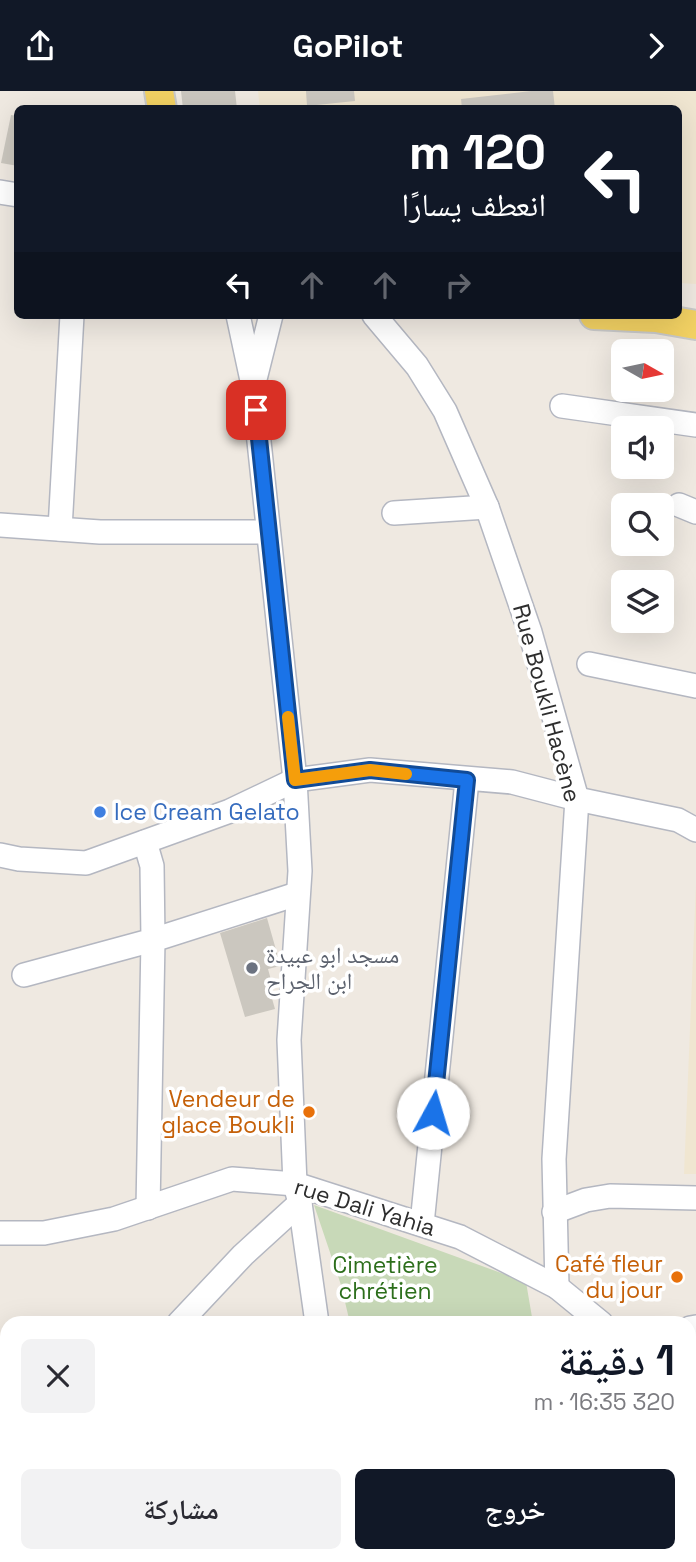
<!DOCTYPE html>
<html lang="ar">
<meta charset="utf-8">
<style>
body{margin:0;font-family:"Space Grotesk","Noto Naskh Arabic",sans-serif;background:#f2f2f3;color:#2b2b33;direction:rtl;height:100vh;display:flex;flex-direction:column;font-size:26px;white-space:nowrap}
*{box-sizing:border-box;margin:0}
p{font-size:23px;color:#7c7c81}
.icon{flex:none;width:38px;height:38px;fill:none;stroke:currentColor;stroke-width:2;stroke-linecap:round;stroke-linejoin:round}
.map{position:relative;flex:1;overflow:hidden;direction:ltr}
.drawer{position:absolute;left:0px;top:1225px;width:696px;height:247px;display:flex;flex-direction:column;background:#fff;border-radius:21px 21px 0 0;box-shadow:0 7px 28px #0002;direction:rtl}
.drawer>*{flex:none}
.hud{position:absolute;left:14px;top:14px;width:668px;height:214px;border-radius:10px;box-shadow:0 7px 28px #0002;direction:rtl;background:#111827;color:#fff;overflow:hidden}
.needle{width:46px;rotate:99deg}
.tools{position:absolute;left:611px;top:248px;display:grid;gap:14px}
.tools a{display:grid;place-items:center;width:63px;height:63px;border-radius:10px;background:#fff;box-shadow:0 7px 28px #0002;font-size:35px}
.pin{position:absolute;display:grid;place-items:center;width:60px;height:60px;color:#fff;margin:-30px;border-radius:14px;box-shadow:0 4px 10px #0006}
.me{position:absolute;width:77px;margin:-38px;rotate:6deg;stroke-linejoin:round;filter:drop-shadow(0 0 5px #0008)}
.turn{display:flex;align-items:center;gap:24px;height:147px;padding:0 21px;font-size:32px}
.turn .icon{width:91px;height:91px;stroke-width:2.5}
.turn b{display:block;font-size:49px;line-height:60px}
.lanes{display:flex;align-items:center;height:66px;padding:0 21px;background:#0003;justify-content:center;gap:35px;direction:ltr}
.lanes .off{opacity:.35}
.round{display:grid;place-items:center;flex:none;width:74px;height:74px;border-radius:10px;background:#f2f2f3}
.headline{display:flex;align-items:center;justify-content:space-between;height:119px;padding:0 21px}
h1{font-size:42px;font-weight:600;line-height:52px;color:#111827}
.cta{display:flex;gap:14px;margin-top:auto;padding:14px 21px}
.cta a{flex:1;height:80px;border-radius:10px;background:#111827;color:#fff;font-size:28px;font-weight:600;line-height:80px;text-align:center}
.cta a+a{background:#f2f2f3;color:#2b2b33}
header{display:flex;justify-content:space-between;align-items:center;height:91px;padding:0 21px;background:#111827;color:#fff;font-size:32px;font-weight:600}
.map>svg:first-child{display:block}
.education{fill:#f0e6d1}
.cemetery{fill:#c8d9b8}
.building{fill:#cbc7bf}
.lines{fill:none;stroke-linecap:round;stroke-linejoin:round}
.minor-casing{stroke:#b4b7c1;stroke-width:26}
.major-casing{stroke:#c9c9c9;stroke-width:32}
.minor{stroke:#fff;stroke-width:23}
.major{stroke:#f2d163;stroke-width:28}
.route-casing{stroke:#114b97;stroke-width:18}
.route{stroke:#1a73e8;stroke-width:12}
.slow{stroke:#f59e0b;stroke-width:12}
.shop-dot{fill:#3f7fe0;stroke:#fff;stroke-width:2.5}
.worship-dot{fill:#6b7280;stroke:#fff;stroke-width:2.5}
.food-dot{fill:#e8710a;stroke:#fff;stroke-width:2.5}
.labels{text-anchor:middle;stroke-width:7;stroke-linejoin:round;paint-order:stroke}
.street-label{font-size:23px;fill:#2e2e2e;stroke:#fff}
.shop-label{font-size:23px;fill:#366cbe;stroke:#fff;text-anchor:start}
.worship-label{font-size:23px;fill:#5b616d;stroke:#fff;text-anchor:start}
.food-label{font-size:23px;fill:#c56008;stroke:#fff;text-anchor:end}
.park-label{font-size:23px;fill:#2c6e1b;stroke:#fff}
</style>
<header><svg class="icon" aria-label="forward" viewBox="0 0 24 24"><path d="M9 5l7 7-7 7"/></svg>GoPilot<svg class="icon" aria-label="share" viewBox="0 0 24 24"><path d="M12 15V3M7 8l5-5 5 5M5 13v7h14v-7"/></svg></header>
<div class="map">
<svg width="696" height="1471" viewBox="0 0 696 1471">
<rect width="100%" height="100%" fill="#efe9e1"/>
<g class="education">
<path d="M258,0H696V193L679,192V18H260Z"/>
<path d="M696,793V1083H684Z"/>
</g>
<g class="cemetery">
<path d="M314,1114L526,1191L533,1232H350L341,1194Z"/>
<path d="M384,1465H599L601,1471H385Z"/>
</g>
<g class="building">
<path d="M181,0H235L237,18H183Z"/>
<path d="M306,0H354L355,10L307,15Z"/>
<path d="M531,0H553L555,18H462L461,8Z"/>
<path d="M11,24L18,25V75L1,72Z"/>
<path d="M267,827L280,873V875L268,878L271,889L267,890L275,918L245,926L220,842Z"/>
</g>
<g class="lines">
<g class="minor-casing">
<g id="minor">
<path d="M0,101L18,104"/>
<path d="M238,224L253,294L295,689L300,780L289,949L295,1093L300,1112L317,1232"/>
<path d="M374,224L417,275L445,320L487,416L530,541L577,708L554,1068L557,1196"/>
<path d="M255,288L271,224"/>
<path d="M562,315L696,334"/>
<path d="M679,414L696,421"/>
<path d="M394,422L487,416"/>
<path d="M0,434L100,441H268"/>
<path d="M60,438L72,224"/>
<path d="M589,573L696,595"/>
<path d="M0,764L19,768L86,772L230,720L295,689L370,679L512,691L577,708L678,729L696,739"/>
<path d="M24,884L153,849L152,775L145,751"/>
<path d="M148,1117L153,849L297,803"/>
<path d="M554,1121L586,1109L610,1105L696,1107"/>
<path d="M422,1133L467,689"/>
<path d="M0,1142H44L114,1128L232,1088L295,1093L460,1146L557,1196L601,1232"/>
<path d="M179,1232L243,1164L300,1112"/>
<path d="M690,1237L696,1236"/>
<path d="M690,1304L696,1309"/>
<path d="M0,1422L7,1415"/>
<path d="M354,1465L355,1471"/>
</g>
</g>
<g class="major-casing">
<g id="major">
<path d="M159,0L162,18"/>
<path d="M594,224L656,227L696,234"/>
</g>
</g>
<use href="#minor" class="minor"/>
<use href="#major" class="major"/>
</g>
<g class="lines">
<g class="route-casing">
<path id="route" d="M256,319L295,689L370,679L467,689L433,1022"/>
</g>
<use href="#route" class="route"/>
<path class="slow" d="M288,626L295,689L370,679L406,683"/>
</g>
<circle class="shop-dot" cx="100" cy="721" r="7"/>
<circle class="worship-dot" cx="252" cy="877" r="7"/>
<g class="food-dot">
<circle cx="309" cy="1021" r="7"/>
<circle cx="677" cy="1186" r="7"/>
</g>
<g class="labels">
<g class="street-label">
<text transform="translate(547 612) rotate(75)" y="8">Rue Boukli Hacène</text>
<text transform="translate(365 1116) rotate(17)" y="8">rue Dali Yahia</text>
</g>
<g class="shop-label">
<text x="114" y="729">Ice Cream Gelato</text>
</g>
<g class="worship-label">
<text x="266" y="872">مسجد ابو عبيدة<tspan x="266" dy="26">ابن الجراح</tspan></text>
</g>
<g class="food-label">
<text x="295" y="1016">Vendeur de<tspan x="295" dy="26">glace Boukli</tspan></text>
<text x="663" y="1181">Café fleur<tspan x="663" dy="26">du jour</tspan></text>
</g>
<g class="park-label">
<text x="385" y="1182">Cimetière<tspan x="385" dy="26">chrétien</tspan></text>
</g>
</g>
</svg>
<div class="tools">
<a><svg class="needle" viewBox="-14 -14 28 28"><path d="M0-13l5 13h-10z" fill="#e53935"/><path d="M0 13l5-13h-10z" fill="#7c7c81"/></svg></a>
<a><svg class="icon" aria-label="sound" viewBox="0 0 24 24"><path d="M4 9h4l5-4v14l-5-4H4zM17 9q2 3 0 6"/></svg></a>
<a><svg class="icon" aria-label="search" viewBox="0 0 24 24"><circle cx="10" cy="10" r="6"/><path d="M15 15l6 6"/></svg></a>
<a><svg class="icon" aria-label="layers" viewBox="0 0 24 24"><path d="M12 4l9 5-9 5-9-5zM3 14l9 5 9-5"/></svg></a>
</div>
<div class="pin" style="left:256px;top:319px;background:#d93025"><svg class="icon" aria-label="arrive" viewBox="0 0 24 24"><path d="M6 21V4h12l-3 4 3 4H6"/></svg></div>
<svg class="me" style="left:433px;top:1022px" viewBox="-20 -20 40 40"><circle r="19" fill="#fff"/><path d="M0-13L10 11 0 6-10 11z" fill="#1a73e8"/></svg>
<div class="hud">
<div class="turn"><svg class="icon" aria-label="left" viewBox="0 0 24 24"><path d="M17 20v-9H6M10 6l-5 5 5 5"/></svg><div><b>120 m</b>انعطف يسارًا</div></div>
<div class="lanes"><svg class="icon" aria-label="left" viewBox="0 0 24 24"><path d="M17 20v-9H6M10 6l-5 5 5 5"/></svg><svg class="icon off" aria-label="ahead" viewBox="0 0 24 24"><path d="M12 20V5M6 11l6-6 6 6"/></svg><svg class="icon off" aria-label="ahead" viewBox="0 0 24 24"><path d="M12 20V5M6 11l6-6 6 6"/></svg><svg class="icon off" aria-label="right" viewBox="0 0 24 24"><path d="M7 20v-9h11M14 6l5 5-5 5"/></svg></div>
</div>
<section class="drawer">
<div class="headline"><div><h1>1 دقيقة</h1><p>320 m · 16:35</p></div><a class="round"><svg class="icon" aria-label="close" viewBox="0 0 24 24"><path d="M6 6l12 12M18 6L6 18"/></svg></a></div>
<div class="cta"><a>خروج</a><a>مشاركة</a></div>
</section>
</div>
